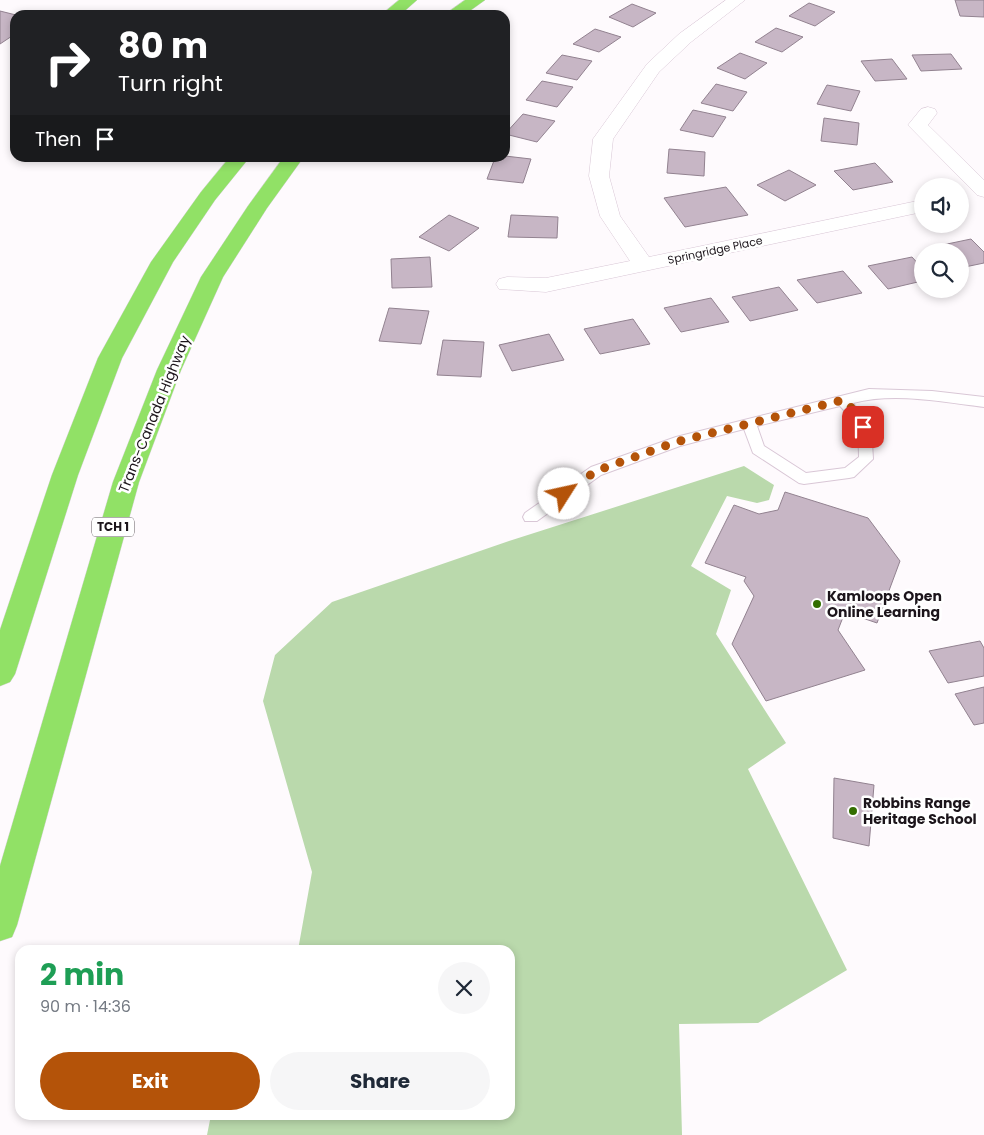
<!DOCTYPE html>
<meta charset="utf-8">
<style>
body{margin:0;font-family:Poppins,sans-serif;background:#f6f6f7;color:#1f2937;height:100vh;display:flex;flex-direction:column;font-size:19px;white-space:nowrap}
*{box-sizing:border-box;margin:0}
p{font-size:16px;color:#747a83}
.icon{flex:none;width:28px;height:28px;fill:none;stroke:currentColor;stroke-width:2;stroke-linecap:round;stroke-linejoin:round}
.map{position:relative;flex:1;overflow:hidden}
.panel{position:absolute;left:15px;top:945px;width:500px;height:175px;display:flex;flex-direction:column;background:#fff;border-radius:15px;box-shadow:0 2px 8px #0003}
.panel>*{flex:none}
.hud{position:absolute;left:10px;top:10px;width:500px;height:152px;border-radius:15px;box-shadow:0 2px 8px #0003;background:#202124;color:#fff;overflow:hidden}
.buttons{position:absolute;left:914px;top:178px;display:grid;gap:10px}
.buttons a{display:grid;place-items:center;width:55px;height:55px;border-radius:50%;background:#fff;box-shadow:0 2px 8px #0003;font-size:25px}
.pin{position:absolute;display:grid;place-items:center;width:42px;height:42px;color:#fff;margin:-21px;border-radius:10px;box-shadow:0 2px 8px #0006}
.me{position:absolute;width:55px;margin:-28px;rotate:55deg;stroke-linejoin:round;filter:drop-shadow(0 0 4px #0008)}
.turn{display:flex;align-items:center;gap:18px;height:105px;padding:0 25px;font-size:22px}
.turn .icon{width:65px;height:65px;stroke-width:2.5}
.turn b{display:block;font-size:35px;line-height:42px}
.then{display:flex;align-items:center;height:48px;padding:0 25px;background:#0003;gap:10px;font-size:19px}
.round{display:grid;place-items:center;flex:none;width:52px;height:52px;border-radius:26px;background:#f6f6f7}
.headline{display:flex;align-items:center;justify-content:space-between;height:85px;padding:0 25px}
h1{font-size:30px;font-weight:700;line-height:38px;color:#1e9e55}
.cta{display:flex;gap:10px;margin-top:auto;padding:10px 25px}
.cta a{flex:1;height:58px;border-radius:30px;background:#b45309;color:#fff;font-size:20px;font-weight:700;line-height:58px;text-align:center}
.cta a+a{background:#f6f6f7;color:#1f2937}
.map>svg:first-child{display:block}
.green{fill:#bad9ac}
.building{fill:#c7b6c5;stroke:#928290}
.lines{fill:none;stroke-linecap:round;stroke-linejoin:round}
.lane-casing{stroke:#d9c7d6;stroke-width:2}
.street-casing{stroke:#d9c7d6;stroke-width:1}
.highway-casing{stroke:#d6d5d6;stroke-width:1}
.lane{fill:#fff;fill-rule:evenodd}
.street{fill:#fff;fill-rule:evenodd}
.highway{fill:#91e166;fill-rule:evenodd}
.route{stroke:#b45309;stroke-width:9;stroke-dasharray:0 16.2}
.poi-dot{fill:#336e00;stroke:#fff;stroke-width:2}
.labels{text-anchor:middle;stroke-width:5;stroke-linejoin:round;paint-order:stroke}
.far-street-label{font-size:11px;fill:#1c151b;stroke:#fff}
.shield{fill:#fff;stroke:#605b5f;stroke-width:1}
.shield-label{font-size:12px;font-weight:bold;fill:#1c151b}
.street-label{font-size:14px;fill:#1c151b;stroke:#fff}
.poi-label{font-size:14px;font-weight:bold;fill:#1c151b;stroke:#fff;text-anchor:start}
</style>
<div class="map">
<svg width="984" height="1135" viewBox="0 0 984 1135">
<rect width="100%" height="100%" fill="#fefafd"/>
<path class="green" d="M744,466L774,485L769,500L757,503L727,496L691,566L731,590L716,634L786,743L748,769L847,970L758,1023L679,1024L682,1135H207L211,1115H510V950H298L312,872L263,701L275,655L332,602L509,541Z"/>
<g class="building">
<path d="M955,0H984V17L960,16Z"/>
<path d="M809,3L835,12L815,26L789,16Z"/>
<path d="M632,4L656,13L633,27L609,17Z"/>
<path d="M0,11L16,15L15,34L0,44Z"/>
<path d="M776,28L803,37L782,52L755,42Z"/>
<path d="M595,29L621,37L599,52L573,44Z"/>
<path d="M740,53L767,63L745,79L717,68Z"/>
<path d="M951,54L962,69L921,71L912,55Z"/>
<path d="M562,55L592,61L577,80L546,73Z"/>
<path d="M892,59L907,79L875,81L861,61Z"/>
<path d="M542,81L573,87L557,107L526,100Z"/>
<path d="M716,84L747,92L733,111L701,103Z"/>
<path d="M827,85L860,91L851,111L817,104Z"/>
<path d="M693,110L726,117L713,137L680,130Z"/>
<path d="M523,114L555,121L537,142L505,134Z"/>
<path d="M824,118L859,123L857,145L821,141Z"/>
<path d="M669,149L705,152L704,176L667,173Z"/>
<path d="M505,156L531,159L523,183L487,179L495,158Z"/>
<path d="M875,163L893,182L853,190L834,171Z"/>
<path d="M789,170L816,185L785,201L757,185Z"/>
<path d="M726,187L748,215L685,227L664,198Z"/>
<path d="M449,215L479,228L449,251L419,237Z"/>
<path d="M511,215L558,217L557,238L508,237Z"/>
<path d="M971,239L984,252V263L960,268V251H931L928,248Z"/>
<path d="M430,257L432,287L392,288L391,259Z"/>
<path d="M912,257L922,268V281L888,289L868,266Z"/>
<path d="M843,271L862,293L817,303L797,280Z"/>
<path d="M779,287L798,310L750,321L732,297Z"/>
<path d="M711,298L729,322L681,332L664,308Z"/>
<path d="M389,308L429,311L421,344L379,341Z"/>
<path d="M633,319L650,344L600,354L584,329Z"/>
<path d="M549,334L564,360L512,371L499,345Z"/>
<path d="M443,340L484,342L481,377L437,375Z"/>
<path d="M785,492L868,518L900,561L877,623L845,612L838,630L865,670L766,701L732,644L754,596L744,581L746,577L705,563L734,505L759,514L778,510Z"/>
<path d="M980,641L984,648V676L948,683L929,651Z"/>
<path d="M984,687V723L974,725L955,694Z"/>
<path d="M834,778L874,785L869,846L833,838Z"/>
</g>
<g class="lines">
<g class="lane-casing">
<path id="lane" d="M869,389L932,391L984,397V407C942,402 895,392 853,403L871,426L873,459L854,477L849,478L804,484L799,483L753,453L744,429L680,446L601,475L537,521H525L523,517L525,513L591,467L676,437ZM840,406C856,422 859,435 859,457L845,468L806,473L764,446L757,426Z"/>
</g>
<g class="street-casing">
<g id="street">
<path d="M726,0H745L691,42L659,72L613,139L609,176L620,216L649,257L922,200V212L546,292L499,289L496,284L499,279L507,277L546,278L630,261L600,216L589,176L593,139L647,64L679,34Z"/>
<path d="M928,107L935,109L937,113L928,125L984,180V197L977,195L908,125L921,109Z"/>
</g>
</g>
<g class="highway-casing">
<g id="highway">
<path d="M399,0H417L400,15H381Z"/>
<path d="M465,0H485L464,15H444Z"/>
<path d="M229,158H249L215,200L173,262L122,358L78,475L15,674L10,682L0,686V630L52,475L98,358L151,262L201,192Z"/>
<path d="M283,158H303L267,208L223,277L181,370L139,482L17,925L12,937L0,941V866L113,482L157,370L201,277L248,206Z"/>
</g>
</g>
<use href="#lane" class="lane"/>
<use href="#street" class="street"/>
<use href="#highway" class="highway"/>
</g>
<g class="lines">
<path class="route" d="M564,494L596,471L676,442L843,400L861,417L863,427"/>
</g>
<g class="poi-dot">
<circle cx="817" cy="604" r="5"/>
<circle cx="853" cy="811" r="5"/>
</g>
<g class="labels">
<g class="far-street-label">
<text transform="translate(715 250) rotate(-12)" y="4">Springridge Place</text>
</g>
<rect class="shield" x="92" y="517.5" width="42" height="19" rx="4"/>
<g class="shield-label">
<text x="113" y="531">TCH 1</text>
</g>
<g class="street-label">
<text transform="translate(154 414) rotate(-68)" y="5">Trans-Canada Highway</text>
</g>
<g class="poi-label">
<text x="827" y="601">Kamloops Open<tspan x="827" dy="16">Online Learning</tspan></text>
<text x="863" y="808">Robbins Range<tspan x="863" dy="16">Heritage School</tspan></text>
</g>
</g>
</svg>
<div class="buttons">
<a><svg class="icon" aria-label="sound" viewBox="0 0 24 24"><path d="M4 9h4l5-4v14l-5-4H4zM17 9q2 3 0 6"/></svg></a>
<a><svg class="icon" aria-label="search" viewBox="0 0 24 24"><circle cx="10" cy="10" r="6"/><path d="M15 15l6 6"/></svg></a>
</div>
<div class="pin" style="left:863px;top:427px;background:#d93025"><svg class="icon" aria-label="arrive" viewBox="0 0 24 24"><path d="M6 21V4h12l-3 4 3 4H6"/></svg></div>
<svg class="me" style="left:564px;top:494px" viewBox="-20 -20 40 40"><circle r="19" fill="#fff"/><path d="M0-13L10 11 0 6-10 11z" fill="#b45309"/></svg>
<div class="hud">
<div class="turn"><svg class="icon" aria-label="right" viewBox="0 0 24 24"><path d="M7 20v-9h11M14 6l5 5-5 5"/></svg><div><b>80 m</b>Turn right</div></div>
<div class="then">Then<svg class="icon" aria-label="arrive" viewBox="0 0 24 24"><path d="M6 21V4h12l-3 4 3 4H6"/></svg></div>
</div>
<section class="panel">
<div class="headline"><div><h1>2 min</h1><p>90 m · 14:36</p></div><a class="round"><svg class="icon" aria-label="close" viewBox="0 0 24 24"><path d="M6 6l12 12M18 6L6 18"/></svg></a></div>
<div class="cta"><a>Exit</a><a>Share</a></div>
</section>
</div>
